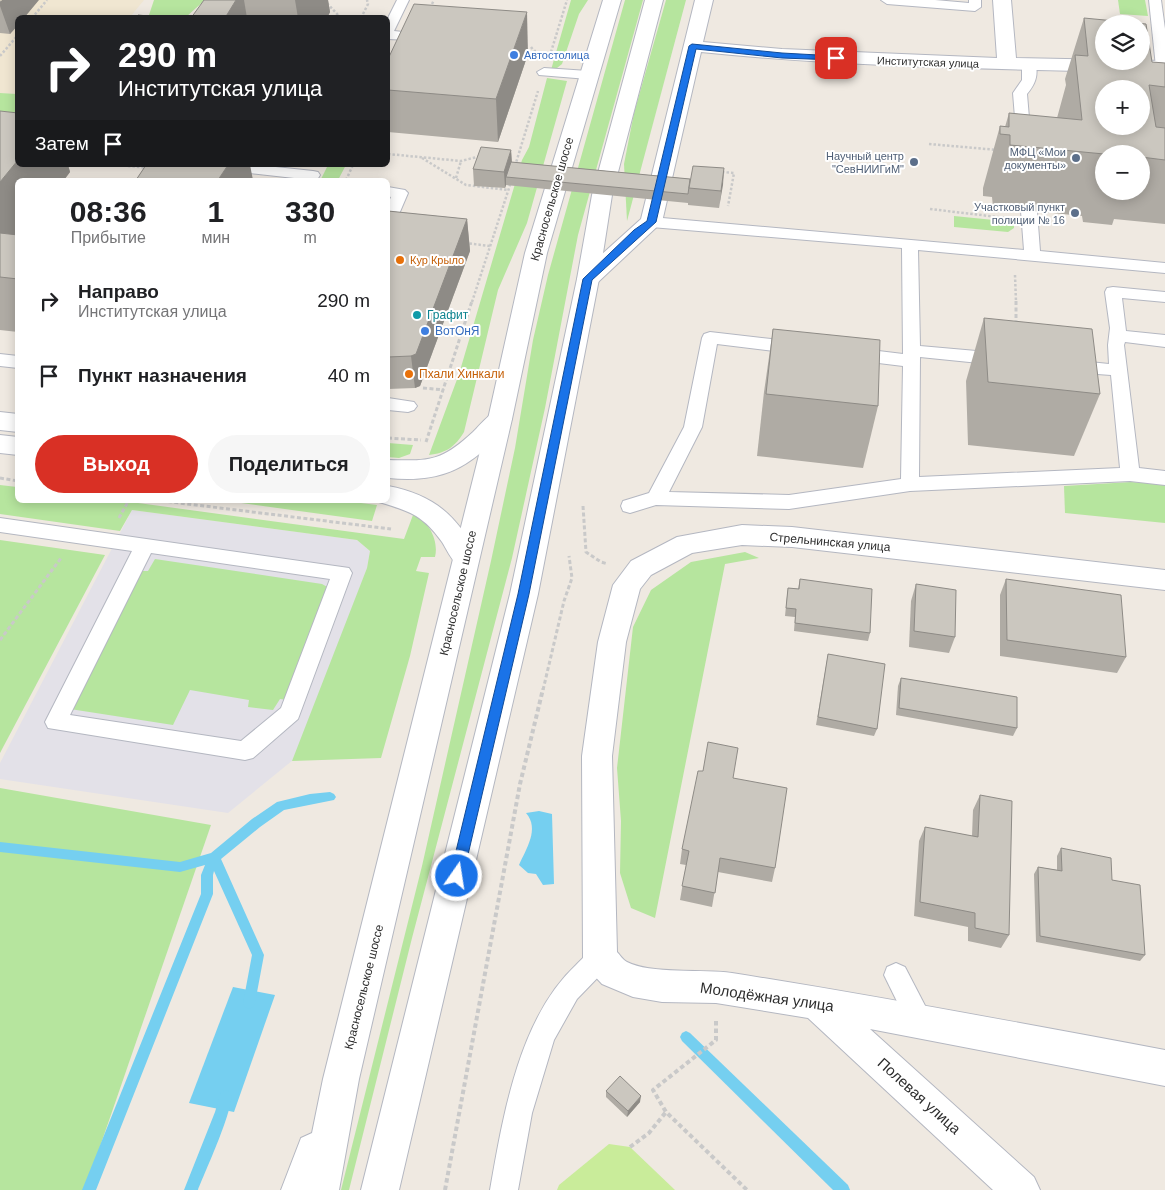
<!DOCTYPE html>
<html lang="ru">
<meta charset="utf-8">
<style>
body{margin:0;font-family:Arial,sans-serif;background:#f6f6f6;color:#202124;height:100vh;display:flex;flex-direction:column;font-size:19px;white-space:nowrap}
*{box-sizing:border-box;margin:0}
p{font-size:16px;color:#757577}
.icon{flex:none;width:28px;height:28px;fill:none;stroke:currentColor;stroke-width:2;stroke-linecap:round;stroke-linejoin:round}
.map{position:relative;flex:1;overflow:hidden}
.details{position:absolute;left:15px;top:178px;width:375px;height:325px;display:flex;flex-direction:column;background:#fff;border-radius:8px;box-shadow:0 2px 12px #0003}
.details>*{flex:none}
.hud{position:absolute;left:15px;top:15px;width:375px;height:152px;border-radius:8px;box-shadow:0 2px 12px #0003;background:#202124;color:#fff;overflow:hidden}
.controls{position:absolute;left:1095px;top:15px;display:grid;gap:10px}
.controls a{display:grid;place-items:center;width:55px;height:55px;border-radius:50%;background:#fff;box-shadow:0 2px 12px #0003;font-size:25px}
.pin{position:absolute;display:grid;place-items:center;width:42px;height:42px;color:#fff;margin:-21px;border-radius:10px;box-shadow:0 2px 8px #0006}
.me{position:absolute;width:55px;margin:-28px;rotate:13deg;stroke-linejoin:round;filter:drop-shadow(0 0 4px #0008)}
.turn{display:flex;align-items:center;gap:18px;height:105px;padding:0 20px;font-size:22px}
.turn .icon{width:65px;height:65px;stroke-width:2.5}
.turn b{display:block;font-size:35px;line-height:42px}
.then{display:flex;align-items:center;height:48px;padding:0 20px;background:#0003;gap:10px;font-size:19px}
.eta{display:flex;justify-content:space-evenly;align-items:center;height:85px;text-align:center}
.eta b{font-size:30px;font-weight:800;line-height:35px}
.button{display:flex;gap:10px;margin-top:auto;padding:10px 20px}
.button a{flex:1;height:58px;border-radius:30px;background:#d93025;color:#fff;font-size:20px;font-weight:800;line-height:58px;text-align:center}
.button a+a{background:#f6f6f6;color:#202124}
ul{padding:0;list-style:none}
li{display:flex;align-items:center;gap:15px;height:75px;padding:0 20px}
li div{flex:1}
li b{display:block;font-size:19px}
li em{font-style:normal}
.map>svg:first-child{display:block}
.industrial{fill:#e3e1e8}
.education{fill:#f0e6d1}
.green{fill:#b6e59e}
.pitch{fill:#c9ec9a}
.water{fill:#75cff0}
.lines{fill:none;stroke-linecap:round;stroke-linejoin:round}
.stream{fill:#75cff0;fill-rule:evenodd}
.service-casing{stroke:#b4b7c1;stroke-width:2}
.minor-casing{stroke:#b4b7c1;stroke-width:2}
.secondary-casing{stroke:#b4b7c1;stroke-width:2}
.path-far2{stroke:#c9c9c9;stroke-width:2.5;stroke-dasharray:2.5 2;stroke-linecap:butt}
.path-far1{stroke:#c9c9c9;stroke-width:3;stroke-dasharray:4 2.5;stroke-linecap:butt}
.path{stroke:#c9c9c9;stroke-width:4;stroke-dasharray:4.5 3;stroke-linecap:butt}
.service{fill:#fff;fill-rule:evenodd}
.minor{fill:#fff;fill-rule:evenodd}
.secondary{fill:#fff;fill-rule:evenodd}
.wall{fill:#afaba4;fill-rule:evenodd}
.shaded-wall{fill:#8e8b86}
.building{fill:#cbc7bf;stroke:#8e8b86;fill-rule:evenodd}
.route{fill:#1a73e8;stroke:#114b97}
.shop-dot{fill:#3f7fe0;stroke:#fff;stroke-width:2}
.service-dot{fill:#5c6f8a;stroke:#fff;stroke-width:2}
.food-dot{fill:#e8710a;stroke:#fff;stroke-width:2}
.culture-dot{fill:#0f9aa8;stroke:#fff;stroke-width:2}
.labels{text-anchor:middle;stroke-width:4;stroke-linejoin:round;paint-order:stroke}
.far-shop-label{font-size:11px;fill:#366cbe;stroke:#fff;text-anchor:start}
.far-street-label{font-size:11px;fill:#2e2e2e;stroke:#fff}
.far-service-label{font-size:11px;fill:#4e5e75;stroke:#fff;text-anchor:end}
.far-food-label{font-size:11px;fill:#c56008;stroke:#fff;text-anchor:start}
.street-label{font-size:12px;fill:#2e2e2e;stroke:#fff}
.culture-label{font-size:12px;fill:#0d838f;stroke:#fff;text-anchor:start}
.shop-label{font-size:12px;fill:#366cbe;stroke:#fff;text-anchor:start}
.food-label{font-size:12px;fill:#c56008;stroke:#fff;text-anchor:start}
.near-street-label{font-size:15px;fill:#2e2e2e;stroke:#fff}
</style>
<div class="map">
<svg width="1165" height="1190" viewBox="0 0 1165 1190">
<rect width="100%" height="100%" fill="#efe9e1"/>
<path class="industrial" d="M132,510L357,540L370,551L367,568L298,756L228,813L0,779V763Z"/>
<path class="education" d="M0,0H144L130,17L18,18L17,94L0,93Z"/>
<g class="green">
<path d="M154,0H205L186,17L148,18Z"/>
<path d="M571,0H588L579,14L562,64L557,68L551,70Z"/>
<path d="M625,0H643L578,235L545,408L512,558L412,938L349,1190H341L422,866L491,561L515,448L533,340L548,275Z"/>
<path d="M666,0H686L627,221L624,164L634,113Z"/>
<path d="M1118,0H1145L1148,16L1120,14Z"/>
<path d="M547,78L567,81L527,223L498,290L464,432C455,447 446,453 429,455L459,374L522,160L529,147Z"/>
<path d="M0,93L17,94V126L0,125Z"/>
<path d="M328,165H346L338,180L321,179Z"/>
<path d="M954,216L1014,222V228L1008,232L954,227Z"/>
<path d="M388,443L413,445L410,454L399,458L388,457Z"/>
<path d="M1131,482L1165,484V523L1065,513L1064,486Z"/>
<path d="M0,485L17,487L18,500H116L404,539L413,515C429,520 439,541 435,557H421L416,571L429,573L410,656L381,758L292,761L367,568L370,551L357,540L132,510L120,531L0,514Z"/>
<path d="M219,500H337L377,505L372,521Z"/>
<path d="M0,540L105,555L0,753Z"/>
<path d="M745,552L759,558L725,564L655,918L631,908L620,873L621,821L617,768L633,627L651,590L691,562Z"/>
<path d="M155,559L322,584L329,588L287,700L280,699L273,710L248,707L249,700L190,690L173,725L70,709L137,571H148Z"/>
<path d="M0,788L211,825L85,1190H0Z"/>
</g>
<path class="pitch" d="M609,1144L630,1147L675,1190H557L559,1185Z"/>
<g class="water">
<path d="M539,811L552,814L554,884L543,885L536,874L528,873L519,865C526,849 540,829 526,813Z"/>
<path d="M233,987L275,995L234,1112L189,1103Z"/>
</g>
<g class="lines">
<g class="stream">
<path d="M330,792L334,794L336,797L334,800L284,810L260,827L221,859L264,955L255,1003L253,1007L249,1009L245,1007L243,1003L252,955L214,871L213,875V894L96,1190H82L201,894V875L205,865L180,872L0,852V842L180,862L211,853L252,819L277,802L310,794Z"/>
<path d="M686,1031L690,1033L848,1185L850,1190H833L682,1041L680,1037L682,1033Z"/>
<path d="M226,1090L231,1092C236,1105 204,1174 198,1190H184L215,1112L221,1092Z"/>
</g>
<g class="service-casing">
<g id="service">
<path d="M397,0H409L394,31L430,35L432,38L430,41L388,39V18Z"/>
<path d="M881,0H935L969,3V0H981V7L975,11L887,4Z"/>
<path d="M1149,0H1161L1165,29V71H1163L1156,67Z"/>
<path d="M1029,61L1036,65C1038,77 1035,84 1027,94L1031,142L1029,145H1019L1017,142L1013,93L1022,80V65Z"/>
<path d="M544,68L588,71L595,75L588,79L539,75L537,72Z"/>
<path d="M205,165H257L313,171L318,172L320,175L317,180H303V179L212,169L207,168Z"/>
<path d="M388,187L405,190L408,193L396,221L393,224L388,226V204L391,197L388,196Z"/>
<path d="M1029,206L1034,208L1037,211L1040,251L1165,263V273L918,250L920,346L999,353L1005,355L1008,359L1005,363L999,365L920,357L919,477L1120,468L1111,375L1070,372L1064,370L1061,366L1064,362L1070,360L1109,364L1108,345L1110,328L1105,292L1107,288L1113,287L1165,292V302L1122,298L1126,331L1165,335V347L1125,342L1124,345L1139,468L1165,471V485L1130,481L910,491L789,509L656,505L630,513L623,511L621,506L623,501L649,493L684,427L702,338L704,334L710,332L798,342L804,344L806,348L804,352L798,354L717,344L702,427L669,492L789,495L901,479L903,366L854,360L848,358L845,354L848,350L854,348L903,354L902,248L651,227L646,225L643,222L646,219L651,217L1024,250L1021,211L1024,208Z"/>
<path d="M0,354L18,356V368L0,366Z"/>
<path d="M388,398L414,402L417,406L414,410L408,412L388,410Z"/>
<path d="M0,518L349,568L352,573L298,719L253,758L245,760L48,728L45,722L132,551L0,532ZM151,553L330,579L281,708L241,741L70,715Z"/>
<path d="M600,946L609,950L612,958L609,966L577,999L554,1040L532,1113L518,1190H490C503,1116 519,1018 576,965C584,957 590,950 600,946Z"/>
<path d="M896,963L905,967L933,1021L929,1030L920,1033L911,1030L884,975L887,967Z"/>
</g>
</g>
<g class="minor-casing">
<g id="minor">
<path d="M695,0H713L703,42L782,49L997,58L993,0H1011L1016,58L1165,61V73C1010,69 855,68 701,52L662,222L596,284L588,286L580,284L577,279L580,274L641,219Z"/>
<path d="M500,410L509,413L512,419C506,429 498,437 489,445C459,475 429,482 388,478V460C429,461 441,462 473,432C482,423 488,414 500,410Z"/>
<path d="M0,412L18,414V432L0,430Z"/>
<path d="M0,435L18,437V455L0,453Z"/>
<path d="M388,486C435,495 457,516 479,557L475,564C469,566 463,568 457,564C451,560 446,548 442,542C423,515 409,511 379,502L378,500H388Z"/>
<path d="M742,525L792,527L1165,570V590L792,547L742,545L692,553L651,575L640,589L626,642L612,756L617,952C620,955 623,960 627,962C649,974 705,969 732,973C877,996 1021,1023 1165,1050V1086L870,1029L1034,1177L1040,1190H993L808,1018L716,1003L662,1002L633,997L602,984L588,969L583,958L582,756L598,642L613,585L631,561L677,537Z"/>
</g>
</g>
<g class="secondary-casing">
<g id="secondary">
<path d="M603,0H621L547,253L512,419L359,1079L339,1190H281L301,1138L312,1133L323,1079L488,419L525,253Z"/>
<path d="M645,0H663L612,195L599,279L538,594L399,1190H361L510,594L577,279L592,195Z"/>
</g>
</g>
<g class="path-far2">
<path d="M324,0L338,15L336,18"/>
<path d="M430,8L434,0"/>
<path d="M32,18L47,0"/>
<path d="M361,18L368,4L367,0"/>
<path d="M531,47L534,51H538"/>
<path d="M551,52L567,0"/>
<path d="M0,56L18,35"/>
<path d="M929,144L998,150"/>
<path d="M388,154L461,161L481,156"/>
<path d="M422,158L466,185L508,190"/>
<path d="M119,165L149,168"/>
<path d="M515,166L538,91"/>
<path d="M722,172L734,173L728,206"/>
<path d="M456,178L461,161"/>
<path d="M346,180L353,165"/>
<path d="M930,209L1006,218"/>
<path d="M465,243L490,246"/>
<path d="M1015,275L1016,302"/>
<path d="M472,302L511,182"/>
</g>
<g class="path-far1">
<path d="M1016,301V323"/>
<path d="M423,388L444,390"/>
<path d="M388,438L421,440"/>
<path d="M426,442L472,301"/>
<path d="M0,478L18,481"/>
<path d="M155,500L391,529"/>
<path d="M583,506L586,552L601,562L608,564"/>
<path d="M119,518L129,500"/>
<path d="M0,640L61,558"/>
<path d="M543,690L564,601L572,578L569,556"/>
</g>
<g class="path">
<path d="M716,1021V1040L653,1090L666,1112L747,1190"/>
<path d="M630,1147L649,1133L666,1112"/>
<path d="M445,1190L520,784L543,689"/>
</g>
<use href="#service" class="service"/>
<use href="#minor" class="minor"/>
<use href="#secondary" class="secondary"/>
</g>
<g class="wall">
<path d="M0,0L18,18V25L10,34L0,33Z"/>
<path d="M204,0H328L330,12L327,18H191Z"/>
<path d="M1084,18L1152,62L1165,63V224L1114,219L1112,225L1083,222L1082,216L993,207L992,197L983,196V188L1000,126L1005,127L1009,113L1057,118L1066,85L1065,79ZM1104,154H1141V191H1104Z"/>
<path d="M528,54L498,142L388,132V59Z"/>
<path d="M0,111L18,165H68L70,172L64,180H18V332L0,330Z"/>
<path d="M511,150L512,162L690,179L724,168L719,208L688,205V203L506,185L505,188L474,186L473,169Z"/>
<path d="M388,211L467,219L470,251L420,386L415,388L388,389Z"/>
<path d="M984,318L1100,394L1074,456L968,445L966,381Z"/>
<path d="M773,329L878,406L863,468L757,456L764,392Z"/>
<path d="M800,579L870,633L868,641L794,631L795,617L785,616L787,596L788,588L798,589Z"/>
<path d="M1006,579L1126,657L1117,673L1000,656V595Z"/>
<path d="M916,584L955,637L949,653L909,647L911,601Z"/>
<path d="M828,654L877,729L874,736L816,725Z"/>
<path d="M901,678L1017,728L1013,736L896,715L898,686Z"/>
<path d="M733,778L775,868L772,882L718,872L712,907L680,900L686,865L680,864L682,849Z"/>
<path d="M980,795L1009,935L1001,948L968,941V927L914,916L919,841L925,827L972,836L973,810Z"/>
<path d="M1061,848L1112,880L1145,955L1140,961L1036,942L1034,874L1038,867L1057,870V856Z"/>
<path d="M606,1091L640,1102L627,1117L606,1097Z"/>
</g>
<g class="shaded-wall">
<path d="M2,0H39L24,18H18V25L10,34L0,6V2Z"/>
<path d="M236,0H244L247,18H225Z"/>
<path d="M295,0H328L330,12L327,18H298Z"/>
<path d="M527,12L528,54L498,142L496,99Z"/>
<path d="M511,150L512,167L506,177V185L505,188L504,172Z"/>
<path d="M18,160V165H68L70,172L64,180H18V242L0,266V182Z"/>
<path d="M228,165H250L253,180H218Z"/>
<path d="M724,168L723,185L719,208L721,191Z"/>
<path d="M467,219L470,251L420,386L415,388L411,356Z"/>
<path d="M641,1096L640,1102L627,1117L628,1111Z"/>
</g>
<g class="building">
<path d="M204,0H236L225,18H191Z"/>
<path d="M414,4L527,12L496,99L388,90V59Z"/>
<path d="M138,15L168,18H136Z"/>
<path d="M1084,18L1146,24L1152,62L1165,63V87L1149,85L1156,127L1165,128V160L1141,157V154H1104L1010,145V135L1000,134V126L1009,127V113L1082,120L1075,55L1088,56ZM1104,24H1141V61H1104ZM1104,89H1141V126H1104Z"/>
<path d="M0,111L18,113V160L0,182Z"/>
<path d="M481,147L511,150L504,172L473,169Z"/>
<path d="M511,162L690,179L688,194L506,177Z"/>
<path d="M146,165H228L218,180H136Z"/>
<path d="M693,166L724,168L721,191L689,188Z"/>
<path d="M388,211L467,219L416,354L411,356L388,357Z"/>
<path d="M0,233L18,235V279L0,277Z"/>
<path d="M984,318L1092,329L1100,394L988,382Z"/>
<path d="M773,329L880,340L878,406L766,394Z"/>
<path d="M800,579L872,589L870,633L795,623L796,609L786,608L788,588L799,589Z"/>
<path d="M1006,579L1121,595L1126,657L1007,640Z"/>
<path d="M916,584L956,590L955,637L914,631Z"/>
<path d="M828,654L885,664L877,729L818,717Z"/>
<path d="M901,678L1017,697V728L899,708Z"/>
<path d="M708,742L738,748L733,778L787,788L775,868L720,858L715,893L682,886L689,851L682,849L698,771H703Z"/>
<path d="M980,795L1012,801L1009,935L975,928V913L920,902L925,827L978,837Z"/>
<path d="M1061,848L1111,858L1112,880L1140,885L1145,955L1040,936L1038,867L1062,871Z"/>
<path d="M620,1076L641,1096L628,1111L606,1091Z"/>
</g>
<path class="route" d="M692,44L782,53L836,56L840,58L836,60L782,58L696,49L656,222L592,280L529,594L463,876L461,880L457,882L452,880L450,876L518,594L583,279L634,230L647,221L689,46Z"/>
<g class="shop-dot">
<circle cx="514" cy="55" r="5"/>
<circle cx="425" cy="331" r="5"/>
</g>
<g class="service-dot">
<circle cx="1076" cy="158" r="5"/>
<circle cx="914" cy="162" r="5"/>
<circle cx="1075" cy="213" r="5"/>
</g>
<g class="food-dot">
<circle cx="400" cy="260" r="5"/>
<circle cx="409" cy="374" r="5"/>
</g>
<circle class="culture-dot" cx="417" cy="315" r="5"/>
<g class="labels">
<g class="far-shop-label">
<text x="524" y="59">Автостолица</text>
</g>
<g class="far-street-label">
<text transform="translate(928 62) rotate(2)" y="4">Институтская улица</text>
</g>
<g class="far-service-label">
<text x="1066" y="156">МФЦ «Мои<tspan x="1066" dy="13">документы»</tspan></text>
<text x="904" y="160">Научный центр<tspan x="904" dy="13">"СевНИИГиМ"</tspan></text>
<text x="1065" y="211">Участковый пункт<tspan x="1065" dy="13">полиции № 16</tspan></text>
</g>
<g class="far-food-label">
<text x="410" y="264">Кур Крыло</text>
</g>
<g class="street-label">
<text transform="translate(552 199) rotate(-74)" y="4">Красносельское шоссе</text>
<text transform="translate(830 542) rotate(5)" y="4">Стрельнинская улица</text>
<text transform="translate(458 593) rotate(-77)" y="4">Красносельское шоссе</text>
<text transform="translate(364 987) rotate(-76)" y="4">Красносельское шоссе</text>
</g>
<g class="culture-label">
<text x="427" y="319">Графит</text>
</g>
<g class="shop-label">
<text x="435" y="335">ВотОнЯ</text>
</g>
<g class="food-label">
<text x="419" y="378">Пхали Хинкали</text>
</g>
<g class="near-street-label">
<text transform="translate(767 997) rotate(8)" y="5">Молодёжная улица</text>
<text transform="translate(919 1096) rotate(42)" y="5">Полевая улица</text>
</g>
</g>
</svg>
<div class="controls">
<a><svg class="icon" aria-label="layers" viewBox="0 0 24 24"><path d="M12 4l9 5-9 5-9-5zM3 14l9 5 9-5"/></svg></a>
<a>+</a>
<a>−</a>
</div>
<div class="pin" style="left:836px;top:58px;background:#d93025"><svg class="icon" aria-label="arrive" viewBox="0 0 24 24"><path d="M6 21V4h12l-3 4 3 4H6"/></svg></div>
<svg class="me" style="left:457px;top:876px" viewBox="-20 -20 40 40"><circle r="17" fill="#1a73e8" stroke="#fff" stroke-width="3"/><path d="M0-11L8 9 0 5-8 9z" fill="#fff"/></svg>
<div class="hud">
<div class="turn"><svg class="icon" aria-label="right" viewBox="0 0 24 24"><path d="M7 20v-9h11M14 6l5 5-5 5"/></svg><div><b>290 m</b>Институтская улица</div></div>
<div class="then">Затем<svg class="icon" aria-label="arrive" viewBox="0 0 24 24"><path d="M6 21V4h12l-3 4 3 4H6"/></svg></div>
</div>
<section class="details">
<div class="eta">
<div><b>08:36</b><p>Прибытие</p></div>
<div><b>1</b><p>мин</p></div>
<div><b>330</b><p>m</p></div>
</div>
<ul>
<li><svg class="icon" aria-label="right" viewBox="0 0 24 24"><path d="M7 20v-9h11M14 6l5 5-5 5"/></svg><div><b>Направо</b><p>Институтская улица</p></div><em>290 m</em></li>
<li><svg class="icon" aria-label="arrive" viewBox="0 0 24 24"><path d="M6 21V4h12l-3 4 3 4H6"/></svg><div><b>Пункт назначения</b></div><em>40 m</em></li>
</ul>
<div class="button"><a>Выход</a><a>Поделиться</a></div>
</section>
</div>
